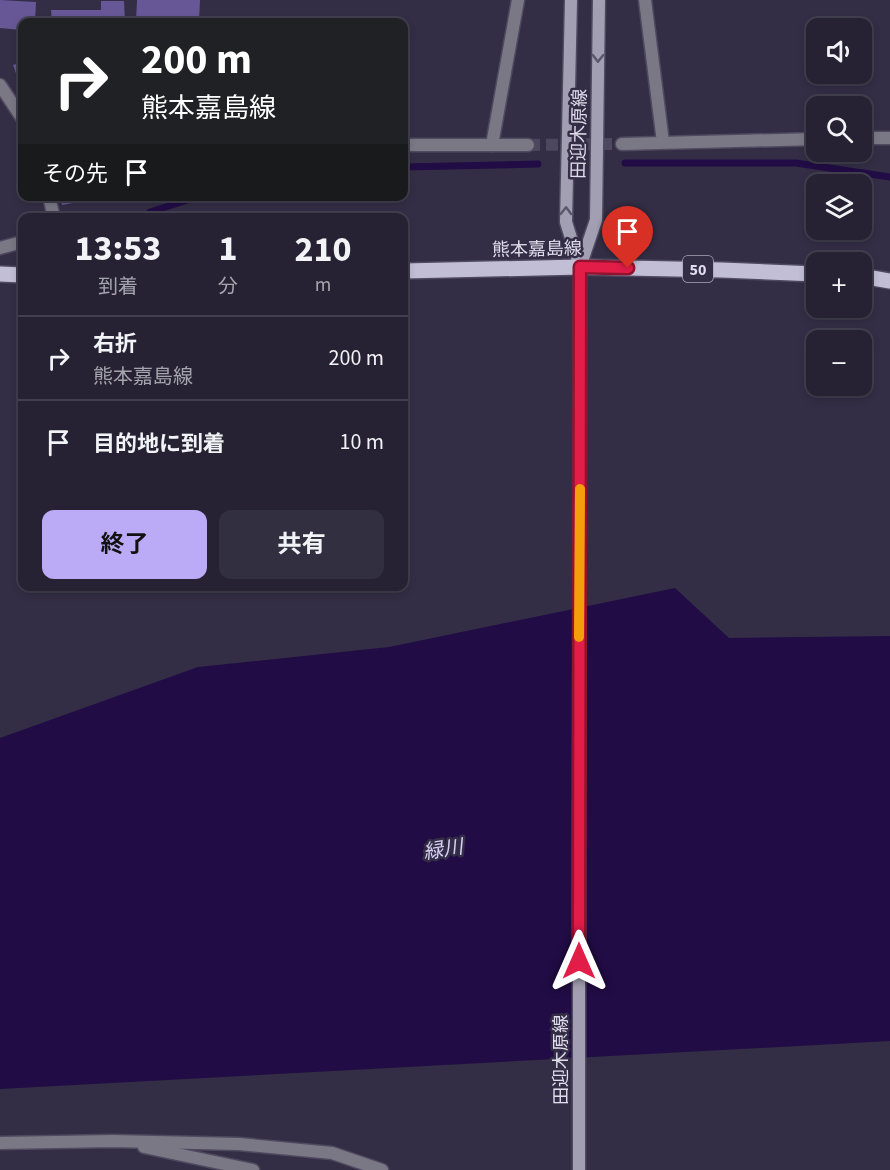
<!DOCTYPE html>
<html lang="ja">
<meta charset="utf-8">
<style>
body{margin:0;font-family:"Source Sans 3","Noto Sans JP",sans-serif;background:#322f40;color:#f1f3f6;height:100vh;display:flex;flex-direction:column;font-size:22px;white-space:nowrap}
*{box-sizing:border-box;margin:0}
p{font-size:20px;color:#a4a4ac}
.icon{flex:none;width:33px;height:33px;fill:none;stroke:currentColor;stroke-width:2;stroke-linecap:round;stroke-linejoin:round}
.map{position:relative;flex:1;overflow:hidden}
.sheet{position:absolute;left:18px;top:213px;width:390px;height:378px;display:flex;flex-direction:column;background:#262234;border-radius:12px;box-shadow:0 3px 9px #0003,0 0 0 2px #423f4f}
.sheet>*{flex:none}
.guide{position:absolute;left:18px;top:18px;width:390px;height:183px;border-radius:12px;box-shadow:0 3px 9px #0003,0 0 0 2px #423f4f;background:#202124;color:#fff;overflow:hidden}
.controls{position:absolute;left:806px;top:18px;display:grid;gap:12px}
.controls a{display:grid;place-items:center;width:66px;height:66px;border-radius:12px;background:#262234;box-shadow:0 3px 9px #0003,0 0 0 2px #423f4f;font-size:30px}
.pin{position:absolute;display:grid;place-items:center;width:51px;height:51px;color:#fff;margin:-62px -26px;border-radius:50% 50% 50% 0;rotate:-45deg;box-shadow:0 0 6px #0007}
.pin .icon{rotate:45deg}
.me{position:absolute;width:66px;margin:-33px;rotate:0deg;stroke-linejoin:round;filter:drop-shadow(0 0 4px #0008)}
.turn{display:flex;align-items:center;gap:21px;height:126px;padding:0 24px;font-size:27px}
.turn .icon{width:78px;height:78px;stroke-width:2.5}
.turn b{display:block;font-size:42px;line-height:51px}
.then{display:flex;align-items:center;height:57px;padding:0 24px;background:#0003;gap:12px;font-size:22px}
.eta{display:flex;justify-content:space-evenly;align-items:center;height:102px;text-align:center}
.eta b{font-size:36px;font-weight:700;line-height:42px}
.cta{display:flex;gap:12px;margin-top:auto;padding:12px 24px}
.cta a{flex:1;height:69px;border-radius:12px;background:#bbaaf6;color:#111;font-size:24px;font-weight:700;line-height:69px;text-align:center}
.cta a+a{background:#322f40;color:#f1f3f6}
ul{padding:0;list-style:none}
li{display:flex;align-items:center;gap:18px;height:84px;padding:0 24px;border-top:2px solid #423f4f}
li div{flex:1}
li b{display:block;font-size:22px}
li em{font-style:normal}
.map>svg:first-child{display:block}
.water{fill:#210c45}
.lines{fill:none;stroke-linecap:round;stroke-linejoin:round}
.stream{stroke:#210c45;stroke-width:7}
.building{fill:#675796}
.tertiary-tunnel{stroke:#4d485e;stroke-width:12;stroke-dasharray:12 6;stroke-linecap:butt}
.minor-casing{stroke:#4f4a60;stroke-width:15}
.tertiary-casing{stroke:#4f4a60;stroke-width:15}
.secondary-casing{stroke:#4f4a60;stroke-width:15}
.primary-casing{stroke:#4f4a60;stroke-width:18}
.minor{stroke:#7a7884;stroke-width:12}
.tertiary{stroke:#7a7884;stroke-width:12}
.secondary{stroke:#a39fb2;stroke-width:12}
.primary{stroke:#c2bed6;stroke-width:15}
.oneway{stroke:#5a566b}
.route-casing{stroke:#92132f;stroke-width:15}
.route{stroke:#e11d48;stroke-width:10}
.slow{stroke:#f59e0b;stroke-width:10}
.labels{text-anchor:middle;stroke-width:5;stroke-linejoin:round;paint-order:stroke}
.shield{fill:#332e45;stroke:#aca8ba;stroke-width:1.5}
.shield-label{font-size:16px;font-weight:bold;fill:#e0ddec}
.street-label{font-size:18px;fill:#e0ddec;stroke:#332e45}
.water-label{font-size:20px;font-style:italic;fill:#d9d2f7;stroke:#332e45}
</style>
<div class="map">
<svg width="890" height="1170" viewBox="0 0 890 1170">
<rect width="100%" height="100%" fill="#332e45"/>
<path class="water" d="M675,588L729,638L890,636V1041L0,1089V738L198,667L389,647Z"/>
<g class="lines">
<g class="stream">
<path d="M625,163H796L890,177"/>
<path d="M404,167L538,164"/>
<path d="M150,212L200,196"/>
</g>
</g>
<g class="building">
<path d="M0,0L36,2L35,22H22V30L0,28Z"/>
<path d="M137,0H200L199,22H136Z"/>
<path d="M101,1H124L125,22H52L51,10H101Z"/>
<path d="M22,62V90L13,65Z"/>
<path d="M60,196H78L79,202L62,205Z"/>
</g>
<g class="lines">
<path class="tertiary-tunnel" d="M528,145L622,144"/>
<g class="minor-casing">
<g id="minor">
<path d="M645,0L663,142"/>
<path d="M0,85L22,118"/>
<path d="M492,145L518,0"/>
<path d="M49,196L54,218"/>
<path d="M0,248L22,242"/>
<path d="M0,1143L113,1141L239,1144L332,1153L382,1170"/>
<path d="M144,1147L253,1170"/>
</g>
</g>
<g class="tertiary-casing">
<g id="tertiary">
<path d="M861,138H890"/>
<path d="M622,144L816,139"/>
<path d="M404,145H528"/>
</g>
</g>
<g class="secondary-casing">
<g id="secondary">
<path d="M571,0L566,222L580,267L579,869V1170"/>
<path d="M580,267L596,220L599,0"/>
</g>
</g>
<g class="primary-casing">
<g id="primary">
<path d="M404,271L580,267L722,270L816,274"/>
<path d="M0,274L22,275"/>
<path d="M861,276L890,281"/>
</g>
</g>
<use href="#minor" class="minor"/>
<use href="#tertiary" class="tertiary"/>
<use href="#secondary" class="secondary"/>
<use href="#primary" class="primary"/>
</g>
<defs><path id="oneway-chevron" d="M-2-3.5L2.5 0L-2 3.5" fill="none" stroke-width="1.6" stroke-linecap="round" stroke-linejoin="round" transform="scale(1.5)"/></defs>
<g class="oneway">
<use href="#oneway-chevron" transform="translate(598 58) rotate(91)"/>
<use href="#oneway-chevron" transform="translate(566 211) rotate(-89)"/>
</g>
<g class="lines">
<g class="route-casing">
<path id="route" d="M579,961L580,267L628,268"/>
</g>
<use href="#route" class="route"/>
<path class="slow" d="M579,637L580,489"/>
</g>
<g class="labels">
<rect class="shield" x="683" y="256" width="30" height="26" rx="4.5"/>
<g class="shield-label">
<text x="698" y="275">50</text>
</g>
<g class="street-label">
<text transform="translate(579 134) rotate(-89)" y="6">田迎木原線</text>
<text transform="translate(537 249) rotate(-1)" y="6">熊本嘉島線</text>
<text transform="translate(561 1060) rotate(-90)" y="6">田迎木原線</text>
</g>
<g class="water-label">
<text transform="translate(443 849) rotate(-9)" y="7">緑川</text>
</g>
</g>
</svg>
<div class="controls">
<a><svg class="icon" aria-label="sound" viewBox="0 0 24 24"><path d="M4 9h4l5-4v14l-5-4H4zM17 9q2 3 0 6"/></svg></a>
<a><svg class="icon" aria-label="search" viewBox="0 0 24 24"><circle cx="10" cy="10" r="6"/><path d="M15 15l6 6"/></svg></a>
<a><svg class="icon" aria-label="layers" viewBox="0 0 24 24"><path d="M12 4l9 5-9 5-9-5zM3 14l9 5 9-5"/></svg></a>
<a>+</a>
<a>−</a>
</div>
<div class="pin" style="left:628px;top:268px;background:#d93025"><svg class="icon" aria-label="arrive" viewBox="0 0 24 24"><path d="M6 21V4h12l-3 4 3 4H6"/></svg></div>
<svg class="me" style="left:579px;top:961px" viewBox="-20 -20 40 40"><path d="M0-17L14 15 0 8-14 15z" fill="#e11d48" stroke="#fff" stroke-width="4"/></svg>
<div class="guide">
<div class="turn"><svg class="icon" aria-label="right" viewBox="0 0 24 24"><path d="M7 20v-9h11M14 6l5 5-5 5"/></svg><div><b>200 m</b>熊本嘉島線</div></div>
<div class="then">その先<svg class="icon" aria-label="arrive" viewBox="0 0 24 24"><path d="M6 21V4h12l-3 4 3 4H6"/></svg></div>
</div>
<section class="sheet">
<div class="eta">
<div><b>13:53</b><p>到着</p></div>
<div><b>1</b><p>分</p></div>
<div><b>210</b><p>m</p></div>
</div>
<ul>
<li><svg class="icon" aria-label="right" viewBox="0 0 24 24"><path d="M7 20v-9h11M14 6l5 5-5 5"/></svg><div><b>右折</b><p>熊本嘉島線</p></div><em>200 m</em></li>
<li><svg class="icon" aria-label="arrive" viewBox="0 0 24 24"><path d="M6 21V4h12l-3 4 3 4H6"/></svg><div><b>目的地に到着</b></div><em>10 m</em></li>
</ul>
<div class="cta"><a>終了</a><a>共有</a></div>
</section>
</div>
